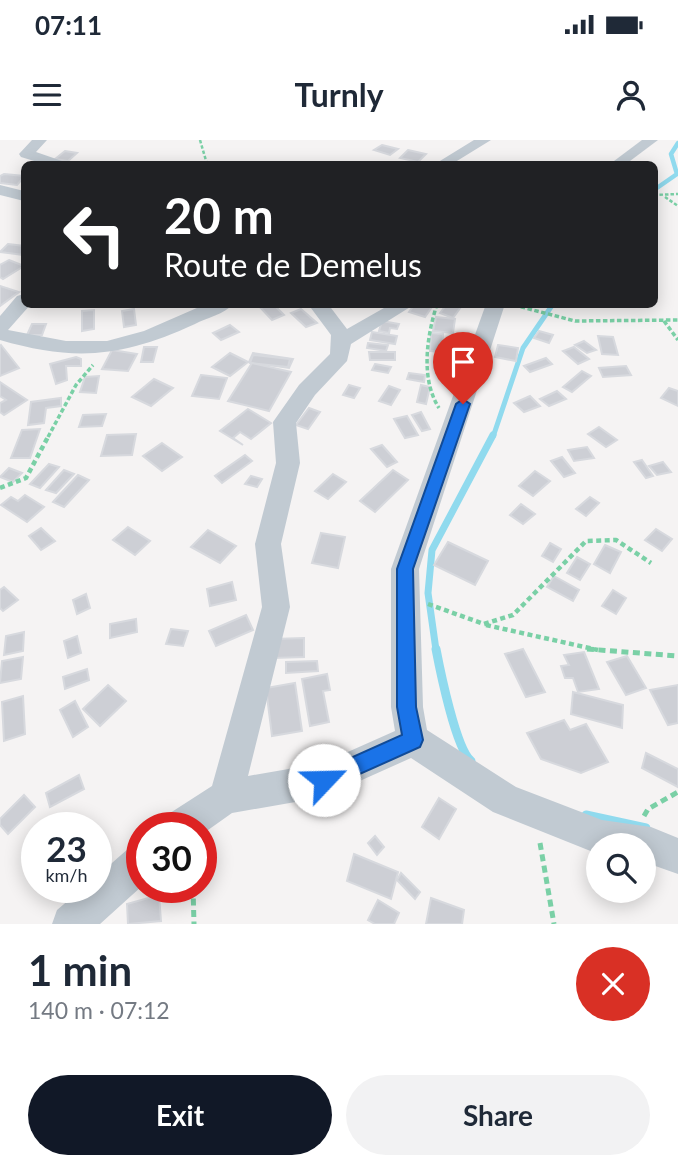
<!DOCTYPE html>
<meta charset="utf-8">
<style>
body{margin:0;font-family:Lato,sans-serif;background:#f2f2f3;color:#1f2937;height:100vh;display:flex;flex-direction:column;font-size:26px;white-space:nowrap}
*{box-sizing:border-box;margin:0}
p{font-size:23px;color:#747a83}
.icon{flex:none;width:38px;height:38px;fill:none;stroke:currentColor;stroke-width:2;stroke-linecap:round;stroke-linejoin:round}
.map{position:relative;height:784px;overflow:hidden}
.sheet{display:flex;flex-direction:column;background:#fff;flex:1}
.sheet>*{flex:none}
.top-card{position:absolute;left:21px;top:21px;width:637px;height:147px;border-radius:10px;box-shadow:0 4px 18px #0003;background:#202124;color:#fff;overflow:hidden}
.fabs{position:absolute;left:586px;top:693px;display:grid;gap:14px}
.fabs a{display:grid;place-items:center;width:70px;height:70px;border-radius:50%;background:#fff;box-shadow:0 4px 18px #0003;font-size:35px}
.speed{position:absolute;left:21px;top:672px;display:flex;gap:14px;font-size:35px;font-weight:700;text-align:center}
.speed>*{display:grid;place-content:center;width:91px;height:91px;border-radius:50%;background:#fff;box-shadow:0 4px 18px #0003;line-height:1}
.speed small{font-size:18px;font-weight:400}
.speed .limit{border:10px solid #d22;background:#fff;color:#111}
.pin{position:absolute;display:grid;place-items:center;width:60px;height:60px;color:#fff;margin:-72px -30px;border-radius:50% 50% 50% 0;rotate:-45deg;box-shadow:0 0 7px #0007}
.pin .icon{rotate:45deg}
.me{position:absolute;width:77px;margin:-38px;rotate:66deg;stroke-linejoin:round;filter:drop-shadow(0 0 5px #0008)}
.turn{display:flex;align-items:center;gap:24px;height:147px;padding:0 28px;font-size:32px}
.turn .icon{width:91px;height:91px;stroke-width:2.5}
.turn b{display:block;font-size:49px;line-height:60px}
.round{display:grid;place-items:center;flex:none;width:74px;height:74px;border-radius:37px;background:#f2f2f3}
.head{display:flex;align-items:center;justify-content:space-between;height:119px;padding:0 28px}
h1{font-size:42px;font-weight:700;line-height:52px}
.button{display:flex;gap:14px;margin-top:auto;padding:14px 28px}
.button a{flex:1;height:80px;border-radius:42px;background:#111827;color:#fff;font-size:28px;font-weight:700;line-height:80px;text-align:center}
.button a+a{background:#f2f2f3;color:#1f2937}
.status{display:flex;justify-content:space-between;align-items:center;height:49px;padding:0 35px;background:#fff;direction:ltr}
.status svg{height:19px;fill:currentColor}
header{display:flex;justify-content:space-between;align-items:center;height:91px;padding:0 28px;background:#fff;font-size:32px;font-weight:700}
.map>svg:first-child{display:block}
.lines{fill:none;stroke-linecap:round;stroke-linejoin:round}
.stream-far3{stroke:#90daee;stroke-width:4.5}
.stream-far2{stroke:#90daee;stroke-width:5}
.stream-far1{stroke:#90daee;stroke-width:7}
.stream{stroke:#90daee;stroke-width:9}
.building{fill:#cdcfd5;stroke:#d7d9de;stroke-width:2}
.path-far3{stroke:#7ad0a6;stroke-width:2.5;stroke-dasharray:3.5 2;stroke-linecap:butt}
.path-far2{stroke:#7ad0a6;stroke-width:3.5;stroke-dasharray:4.5 2.5;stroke-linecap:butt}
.path-far1{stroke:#7ad0a6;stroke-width:4.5;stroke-dasharray:5 3.5;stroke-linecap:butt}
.path{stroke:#7ad0a6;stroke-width:5;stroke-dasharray:7 4.5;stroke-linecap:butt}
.minor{fill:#c1cad2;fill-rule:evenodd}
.route{fill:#1a73e8;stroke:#114b97;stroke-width:2}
</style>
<div class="status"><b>07:11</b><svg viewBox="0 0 49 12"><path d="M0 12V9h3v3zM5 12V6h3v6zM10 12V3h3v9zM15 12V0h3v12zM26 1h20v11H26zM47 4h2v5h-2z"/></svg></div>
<header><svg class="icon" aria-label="menu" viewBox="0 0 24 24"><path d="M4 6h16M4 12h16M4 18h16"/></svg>Turnly<svg class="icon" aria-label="person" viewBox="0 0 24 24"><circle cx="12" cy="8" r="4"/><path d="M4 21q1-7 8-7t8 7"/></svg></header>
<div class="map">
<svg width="678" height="784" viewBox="0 0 678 784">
<rect width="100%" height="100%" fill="#f5f3f3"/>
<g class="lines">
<path class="stream-far3" d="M654,50L677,34L671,14L678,3"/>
<path class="stream-far2" d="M493,297L523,208L553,164"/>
<path class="stream-far1" d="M436,510L428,453L432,410L493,295"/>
<g class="stream">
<path d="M436,509C440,530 456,609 471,621"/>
<path d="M586,675L646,688"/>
</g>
</g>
<g class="building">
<path d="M382,5L398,9L390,15L374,10Z"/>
<path d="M408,10L426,14L418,22L400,18Z"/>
<path d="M65,11L77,13L68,21L55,19Z"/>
<path d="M4,34L24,36V37L17,45L0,43V36Z"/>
<path d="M8,104L24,106V115L0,112Z"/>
<path d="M9,120L24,126L3,139L0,137V125Z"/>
<path d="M0,146L19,152L0,166Z"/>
<path d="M257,164H273L284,175L272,180Z"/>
<path d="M415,164H434L425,177L409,172Z"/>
<path d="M447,164H463L453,178L440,173Z"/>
<path d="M134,169L136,185L124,187L122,171Z"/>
<path d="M301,169L317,183L306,187L291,173Z"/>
<path d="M94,170V189L82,191V171Z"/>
<path d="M436,177L455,179L453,193L433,191Z"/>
<path d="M382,181L399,184L397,189L390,188L389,193L379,191Z"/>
<path d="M32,184H46L42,195H27Z"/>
<path d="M230,185L239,192L221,200L213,193Z"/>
<path d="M539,191L553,195L549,203L534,198Z"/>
<path d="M372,192L397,196L395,204L370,200Z"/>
<path d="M431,193L443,194L442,212L430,211Z"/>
<path d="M598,196L613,197L618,215L602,214Z"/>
<path d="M584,201L596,210L587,213L575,205Z"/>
<path d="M368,203L388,205L386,211L367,208Z"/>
<path d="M1,205L19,228L0,236V206Z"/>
<path d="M498,205L518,208L516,221L495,217Z"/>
<path d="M144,207H157L153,222H141Z"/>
<path d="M574,207L589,219L578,224L563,211Z"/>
<path d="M112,210L137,214L128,231L102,229Z"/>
<path d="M369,212H395V220H370Z"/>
<path d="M230,213L248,222L230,236L212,227Z"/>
<path d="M253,213L293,219L289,228L249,222Z"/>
<path d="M253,215L290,219L288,227L250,223Z"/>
<path d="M76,217L81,219V226H66L67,240L56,244L50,224Z"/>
<path d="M546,218L552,224L530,232L524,226Z"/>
<path d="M252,223L291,232L269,271L228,261Z"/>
<path d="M375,224L391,227L388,233L372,230Z"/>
<path d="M626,226L631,235L603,237L599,228Z"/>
<path d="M582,231L591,236L572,252L563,247Z"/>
<path d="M409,233L425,235L424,242L407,239Z"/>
<path d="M201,235L227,238L219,259L192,256Z"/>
<path d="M99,236L96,253L80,252L85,237Z"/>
<path d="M154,239L173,248L151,266L132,257Z"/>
<path d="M0,242L27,260L4,275L0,272V263L6,260L0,256Z"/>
<path d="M349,245L360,248L354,258L343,255Z"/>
<path d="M421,245L430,247L426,264L417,262Z"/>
<path d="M389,246L400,250L391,265L379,261Z"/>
<path d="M669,248L678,251V266L661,258Z"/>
<path d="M557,251L566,259L549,266L540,259Z"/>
<path d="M530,256L540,266L524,272L514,263Z"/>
<path d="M61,258V266L46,268L44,283L28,285L31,262Z"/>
<path d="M309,268L320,272L308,289L296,285Z"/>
<path d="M248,269L271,283L251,299L240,292L233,298L243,305L220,291Z"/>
<path d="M421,272L430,289L422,291L412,275Z"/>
<path d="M106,274L102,286L79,287L83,275Z"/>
<path d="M407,276L418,295L405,298L394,279Z"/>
<path d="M599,287L617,300L606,307L588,294Z"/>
<path d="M40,289L30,318H11L22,290Z"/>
<path d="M136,294L132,315L101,316L107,295Z"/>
<path d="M162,303L182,317L162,331L143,316Z"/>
<path d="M382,305L397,322L387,327L371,309Z"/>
<path d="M587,307L594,318L574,321L568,310Z"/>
<path d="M245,315L252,321L222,343L215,336Z"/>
<path d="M562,317L575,333L564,337L551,321Z"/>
<path d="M642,320L653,336L646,338L634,322Z"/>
<path d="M663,322L671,332L657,335L649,326Z"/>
<path d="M49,324L59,327L40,348L30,344Z"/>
<path d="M9,328L22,333L13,342L0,337Z"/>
<path d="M64,330L74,334L56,353L46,350Z"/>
<path d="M393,330L408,340L375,372L360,361Z"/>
<path d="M535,331L550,341L533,356L519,346Z"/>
<path d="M333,334L346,342L328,359L315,351Z"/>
<path d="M78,335L89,340L64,367L53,362Z"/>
<path d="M251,336L262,339L257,347L245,344Z"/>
<path d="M25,355L44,367L27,382L1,365L11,357L18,361Z"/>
<path d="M590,357L599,363L586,376L576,369Z"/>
<path d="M521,364L535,374L523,384L510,375Z"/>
<path d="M128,387L150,401L135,415L113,400Z"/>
<path d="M41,388L55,401L41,410L29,396Z"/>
<path d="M656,389L672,399L662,411L645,400Z"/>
<path d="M208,390L236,406L220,423L191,407Z"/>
<path d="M321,393L345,397L338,428L312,423Z"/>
<path d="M448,402L488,421L475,445L434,425Z"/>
<path d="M550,403L561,409L553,422L542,416Z"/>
<path d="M605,405L621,412L610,433L594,424Z"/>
<path d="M577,417L590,424L580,440L567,433Z"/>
<path d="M554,436L579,450L573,461L547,447Z"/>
<path d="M232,442L236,460L210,466L207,449Z"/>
<path d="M4,447L18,460L3,471L0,468V450Z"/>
<path d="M613,450L626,458L616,474L602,466Z"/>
<path d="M86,454L90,468L77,474L73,460Z"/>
<path d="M246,475L253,490L216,506L209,491Z"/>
<path d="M136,479L137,492L110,498V484Z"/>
<path d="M171,489L188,491L183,506L166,504Z"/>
<path d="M24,492L23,511L4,515L6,496Z"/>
<path d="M77,496L81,513L68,518L64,501Z"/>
<path d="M304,498V517L273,518V499Z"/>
<path d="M523,509L545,552L526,557L505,514Z"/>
<path d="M584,512L599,549L578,552L573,538H565L561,526L569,525L564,515Z"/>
<path d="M627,516L646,548L626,555L607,522Z"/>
<path d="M23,517L21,539L0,543L2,521Z"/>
<path d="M317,521L318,531L286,533V522Z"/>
<path d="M87,529L89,540L65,549L63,537Z"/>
<path d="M327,534L330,550L323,551L329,582L310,586L302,539Z"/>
<path d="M295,543L302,591L272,596L266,548Z"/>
<path d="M108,545L126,561L100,586L83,569Z"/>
<path d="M678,545V583L668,585L650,550Z"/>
<path d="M573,552L623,565L622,588L571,574Z"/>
<path d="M23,556L25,594L4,601L2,562Z"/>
<path d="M75,561L88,587L73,597L60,570Z"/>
<path d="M564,580L570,590L586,584L608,622L581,633L541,619L527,593Z"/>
<path d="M646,613L678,629V647L642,628Z"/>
<path d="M79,635L84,649L50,667L46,653Z"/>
<path d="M24,655L35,667L8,694L0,685V679Z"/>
<path d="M439,658L456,669L439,699L422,687Z"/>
<path d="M375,696L384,707L377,715L368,703Z"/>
<path d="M354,714L398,732L391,759L347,741Z"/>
<path d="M401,733L420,752L415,759L397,740Z"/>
<path d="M159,755L161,781L128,784L127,764Z"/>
<path d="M431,758L464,770L462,784H426Z"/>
<path d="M378,760L399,773L394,784H375L368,780Z"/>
</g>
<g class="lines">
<g class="path-far3">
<path d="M200,0L207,24"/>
<path d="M654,55L678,54"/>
<path d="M665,57L678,66"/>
</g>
<g class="path-far2">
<path d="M437,164C427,196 420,238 439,268"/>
<path d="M514,165L575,181L678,180"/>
<path d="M664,181L678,200"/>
<path d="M48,297L76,245L93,225"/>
</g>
<g class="path-far1">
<path d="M0,348L26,338L49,295"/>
<path d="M428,464L484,484L513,475L586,401L616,400L651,423"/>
<path d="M486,485L598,510"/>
</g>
<g class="path">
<path d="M587,509L678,516"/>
<path d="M644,676L648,669L678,652"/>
<path d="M540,703L554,784"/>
<path d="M193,747L194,784"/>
</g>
<g class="minor">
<path d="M32,0H47L36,12L62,21L64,24H44L21,17L19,14Z"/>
<path d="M474,0H491L452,24H435Z"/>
<path d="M642,0H658L626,24H610Z"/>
<path d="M0,45L24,51V61L0,55Z"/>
<path d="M24,154V164H31L8,190L66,201H107L144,191L206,164H233C225,174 206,178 195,184C123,217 76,222 0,200V176L17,156Z"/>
<path d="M308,164H328L347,189L391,164H415L351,204L347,221L315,255L296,283L300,323L281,404L290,467L248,636L323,623L395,591L391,567V429L486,164H505L419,429L423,567L427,590L516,647L602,680L651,687L678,698V734L644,722V705H598V714L493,672L411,618L324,657L232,673L201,695V688H162L167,675L212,646L262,467L255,404L276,323L273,282L299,245L330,214L331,195Z"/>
<path d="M142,703V746L100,784H52L57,770L84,747H96V737L129,708Z"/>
</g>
</g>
<path class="route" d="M463,259L470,264L413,429L416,567L423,600L420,607L324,650L317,647L314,640L317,633L402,595L397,567V429L456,264Z"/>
</svg>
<div class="fabs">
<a><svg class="icon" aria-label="search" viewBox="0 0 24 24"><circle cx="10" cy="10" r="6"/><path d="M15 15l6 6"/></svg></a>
</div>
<div class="speed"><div>23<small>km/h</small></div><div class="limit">30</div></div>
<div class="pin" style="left:463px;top:264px;background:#d93025"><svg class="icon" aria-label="arrive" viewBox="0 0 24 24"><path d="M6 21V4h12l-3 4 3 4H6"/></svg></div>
<svg class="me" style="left:324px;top:640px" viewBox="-20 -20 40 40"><circle r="19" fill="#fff"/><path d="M0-13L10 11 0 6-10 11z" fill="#1a73e8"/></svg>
<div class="top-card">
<div class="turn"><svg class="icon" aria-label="left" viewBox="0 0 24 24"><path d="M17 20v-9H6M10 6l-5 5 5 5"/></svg><div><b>20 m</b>Route de Demelus</div></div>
</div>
</div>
<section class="sheet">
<div class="head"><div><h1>1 min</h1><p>140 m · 07:12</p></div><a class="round" style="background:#d93025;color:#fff"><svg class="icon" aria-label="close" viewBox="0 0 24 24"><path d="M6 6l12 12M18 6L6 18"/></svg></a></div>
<div class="button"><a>Exit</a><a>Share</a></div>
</section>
